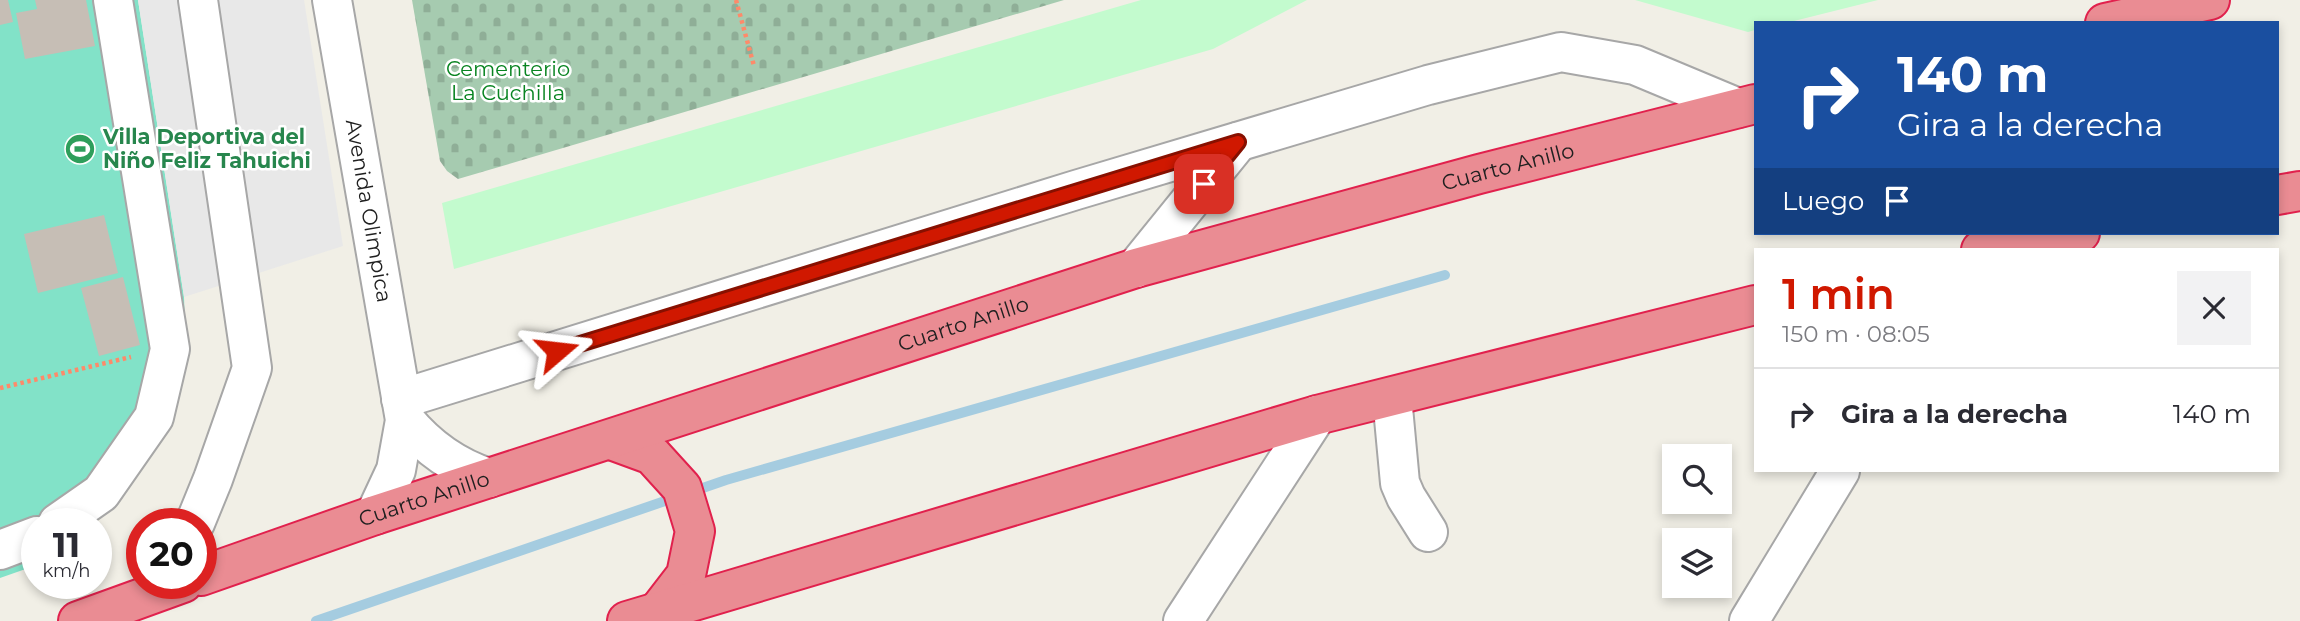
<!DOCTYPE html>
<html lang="es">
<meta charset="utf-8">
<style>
body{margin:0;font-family:Montserrat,sans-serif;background:#f2f2f3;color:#2b2b33;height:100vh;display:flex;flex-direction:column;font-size:26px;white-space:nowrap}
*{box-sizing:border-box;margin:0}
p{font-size:23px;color:#7c7c81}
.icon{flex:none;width:38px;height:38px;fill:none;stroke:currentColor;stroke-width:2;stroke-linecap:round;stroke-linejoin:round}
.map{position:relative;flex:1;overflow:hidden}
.side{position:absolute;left:1754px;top:248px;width:525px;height:224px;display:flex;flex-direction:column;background:#fff;border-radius:0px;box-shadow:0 4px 10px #0003}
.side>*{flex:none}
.top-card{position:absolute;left:1754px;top:21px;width:525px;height:214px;border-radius:0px;box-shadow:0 4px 10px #0003;background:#1a4fa0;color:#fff;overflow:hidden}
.buttons{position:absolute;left:1662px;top:444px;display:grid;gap:14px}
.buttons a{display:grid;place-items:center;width:70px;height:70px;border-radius:0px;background:#fff;box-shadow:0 4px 10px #0003;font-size:35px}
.speed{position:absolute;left:21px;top:508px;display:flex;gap:14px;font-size:35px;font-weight:700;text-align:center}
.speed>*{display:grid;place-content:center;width:91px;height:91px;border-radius:50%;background:#fff;box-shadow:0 4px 10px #0003;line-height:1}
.speed small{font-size:18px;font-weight:400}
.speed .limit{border:10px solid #d22;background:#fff;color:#111}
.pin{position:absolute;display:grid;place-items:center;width:60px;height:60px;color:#fff;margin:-30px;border-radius:14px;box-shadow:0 4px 10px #0006}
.me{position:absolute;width:77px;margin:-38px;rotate:73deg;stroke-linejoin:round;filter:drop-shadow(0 0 5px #0008)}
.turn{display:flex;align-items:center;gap:24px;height:147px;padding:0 28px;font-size:32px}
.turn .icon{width:91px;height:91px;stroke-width:2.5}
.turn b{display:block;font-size:49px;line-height:60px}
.then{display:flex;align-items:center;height:66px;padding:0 28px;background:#0003;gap:14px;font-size:26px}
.round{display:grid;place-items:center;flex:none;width:74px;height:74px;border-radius:0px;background:#f2f2f3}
.headline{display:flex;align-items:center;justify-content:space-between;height:119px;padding:0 28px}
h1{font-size:42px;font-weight:600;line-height:52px;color:#d01800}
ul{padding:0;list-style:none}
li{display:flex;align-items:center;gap:21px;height:91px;padding:0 28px;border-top:2px solid #e1e1e2}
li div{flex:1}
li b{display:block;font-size:26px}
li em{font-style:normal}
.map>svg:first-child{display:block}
.cemetery{fill:url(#cemetery-stones)}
.park{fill:#c3fbce}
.pitch{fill:#82e2c8}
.parking{fill:#e8e8e8}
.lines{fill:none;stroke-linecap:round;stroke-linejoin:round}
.stream{stroke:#a5cce0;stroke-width:10}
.building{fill:#c6beb5}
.minor-casing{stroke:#a7a7a7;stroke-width:42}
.highway-casing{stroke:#e1214d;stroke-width:42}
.path{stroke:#fe8a6a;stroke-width:4.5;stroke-dasharray:3.5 3.5;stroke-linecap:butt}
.minor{stroke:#fff;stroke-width:38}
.highway{stroke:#ea8c93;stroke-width:38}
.route-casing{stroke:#871000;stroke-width:18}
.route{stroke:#d01800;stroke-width:12}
.labels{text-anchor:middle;stroke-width:5;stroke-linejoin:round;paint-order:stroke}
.park-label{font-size:21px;fill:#088421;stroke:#fff}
.leisure-label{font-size:21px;font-weight:bold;fill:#27864d;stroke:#fff;text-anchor:start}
.street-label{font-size:21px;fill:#202020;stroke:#fff}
</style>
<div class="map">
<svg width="2300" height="621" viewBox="0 0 2300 621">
<defs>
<pattern id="cemetery-stones" width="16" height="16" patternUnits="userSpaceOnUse" patternTransform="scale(1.75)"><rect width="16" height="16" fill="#a6cbb0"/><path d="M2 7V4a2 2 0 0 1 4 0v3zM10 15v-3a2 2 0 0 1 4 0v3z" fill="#8fae97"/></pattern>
</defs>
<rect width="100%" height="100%" fill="#f1efe6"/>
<path class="cemetery" d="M412,0H1064L458,179L447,171L440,161Z"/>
<g class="park">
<path d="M1141,0H1307L1213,49L454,269L442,203Z"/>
<path d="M1635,0H1878L1786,23H1755V30L1748,32Z"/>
</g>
<path class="pitch" d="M0,0H138L184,297L186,359L169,422L37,523V565L0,578Z"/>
<path class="parking" d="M138,0H304L343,246L184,297Z"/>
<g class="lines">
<path class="stream" d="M316,621L726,480L1445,275"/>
</g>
<g class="building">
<path d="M0,0H8L13,22L0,25Z"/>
<path d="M35,0H86L95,46L25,59L16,13L37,9Z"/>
<path d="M104,215L118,273L38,293L24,234Z"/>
<path d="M123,277L140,345L99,356L81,288Z"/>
</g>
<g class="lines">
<g class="minor-casing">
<g id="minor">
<path id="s1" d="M332,0L405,420L396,470L375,515"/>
<path d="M1136,268L1238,142"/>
<path d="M1392,397L1400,483L1406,497L1428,532"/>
<path d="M401,399L1076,190L1428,85L1561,52L1635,65L1738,108"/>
<path d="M405,420C428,448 455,467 489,478"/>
<path d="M58,523L101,493L154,417L170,349L113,0"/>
<path d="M195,523L213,479L252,368L198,0"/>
<path d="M0,550L37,536"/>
<path d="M1183,621L1317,415"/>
<path d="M1749,621L1840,471"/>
</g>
</g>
<g class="highway-casing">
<g id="highway">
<path d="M2105,23L2210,0"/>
<path d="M2277,195L2300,191"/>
<path d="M1981,250L2080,233"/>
<path d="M611,440L652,455L682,488L695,531L686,575L659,610"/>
<path id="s2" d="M201,576L375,515L1136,268L1479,174L1755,104"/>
<path d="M78,621L183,583"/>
<path d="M627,621L1317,415L1755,305"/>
</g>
</g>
<g class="path">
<path d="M736,0L754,66"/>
<path d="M0,388L131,357"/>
</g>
<use href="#minor" class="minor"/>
<use href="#highway" class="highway"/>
</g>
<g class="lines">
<g class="route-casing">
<path id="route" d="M557,351L1238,142L1204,184"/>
</g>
<use href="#route" class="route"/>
</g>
<defs>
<g id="stadium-disc" transform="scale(1.575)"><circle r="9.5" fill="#2e9e5b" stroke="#fff"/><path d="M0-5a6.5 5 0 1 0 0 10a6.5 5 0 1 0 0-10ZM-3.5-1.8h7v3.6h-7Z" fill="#fff"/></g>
</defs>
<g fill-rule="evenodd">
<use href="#stadium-disc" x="80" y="149"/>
</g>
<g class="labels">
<g class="park-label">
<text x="508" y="76">Cementerio<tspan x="508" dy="24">La Cuchilla</tspan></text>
</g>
<g class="leisure-label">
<text x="103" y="144">Villa Deportiva del<tspan x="103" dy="24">Niño Feliz Tahuichi</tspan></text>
</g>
<g class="street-label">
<text dy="7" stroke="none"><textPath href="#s2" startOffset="1370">Cuarto Anillo</textPath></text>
<text dy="7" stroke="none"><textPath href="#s1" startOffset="214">Avenida Olimpica</textPath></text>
<text dy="7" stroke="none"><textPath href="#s2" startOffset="803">Cuarto Anillo</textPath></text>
<text dy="7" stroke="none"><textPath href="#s2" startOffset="236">Cuarto Anillo</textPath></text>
</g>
</g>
</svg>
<div class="buttons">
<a><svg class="icon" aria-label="search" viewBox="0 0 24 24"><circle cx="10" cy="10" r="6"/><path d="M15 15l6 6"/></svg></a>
<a><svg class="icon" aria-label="layers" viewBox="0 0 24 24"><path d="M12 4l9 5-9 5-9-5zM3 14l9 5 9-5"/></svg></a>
</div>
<div class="speed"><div>11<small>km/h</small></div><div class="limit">20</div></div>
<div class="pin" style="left:1204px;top:184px;background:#d93025"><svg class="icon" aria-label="arrive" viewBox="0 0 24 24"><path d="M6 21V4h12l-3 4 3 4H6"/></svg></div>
<svg class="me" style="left:557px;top:351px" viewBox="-20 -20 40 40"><path d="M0-17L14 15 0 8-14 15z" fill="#d01800" stroke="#fff" stroke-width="4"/></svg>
<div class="top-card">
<div class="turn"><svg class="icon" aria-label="right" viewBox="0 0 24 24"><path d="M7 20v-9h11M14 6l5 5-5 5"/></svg><div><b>140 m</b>Gira a la derecha</div></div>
<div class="then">Luego<svg class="icon" aria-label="arrive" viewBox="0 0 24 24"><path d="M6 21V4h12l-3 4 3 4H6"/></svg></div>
</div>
<section class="side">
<div class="headline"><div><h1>1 min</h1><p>150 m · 08:05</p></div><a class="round"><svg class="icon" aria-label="close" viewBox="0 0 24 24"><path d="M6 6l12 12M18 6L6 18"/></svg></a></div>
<ul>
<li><svg class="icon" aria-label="right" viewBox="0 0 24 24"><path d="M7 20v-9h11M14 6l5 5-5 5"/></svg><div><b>Gira a la derecha</b></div><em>140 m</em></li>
</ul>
</section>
</div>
